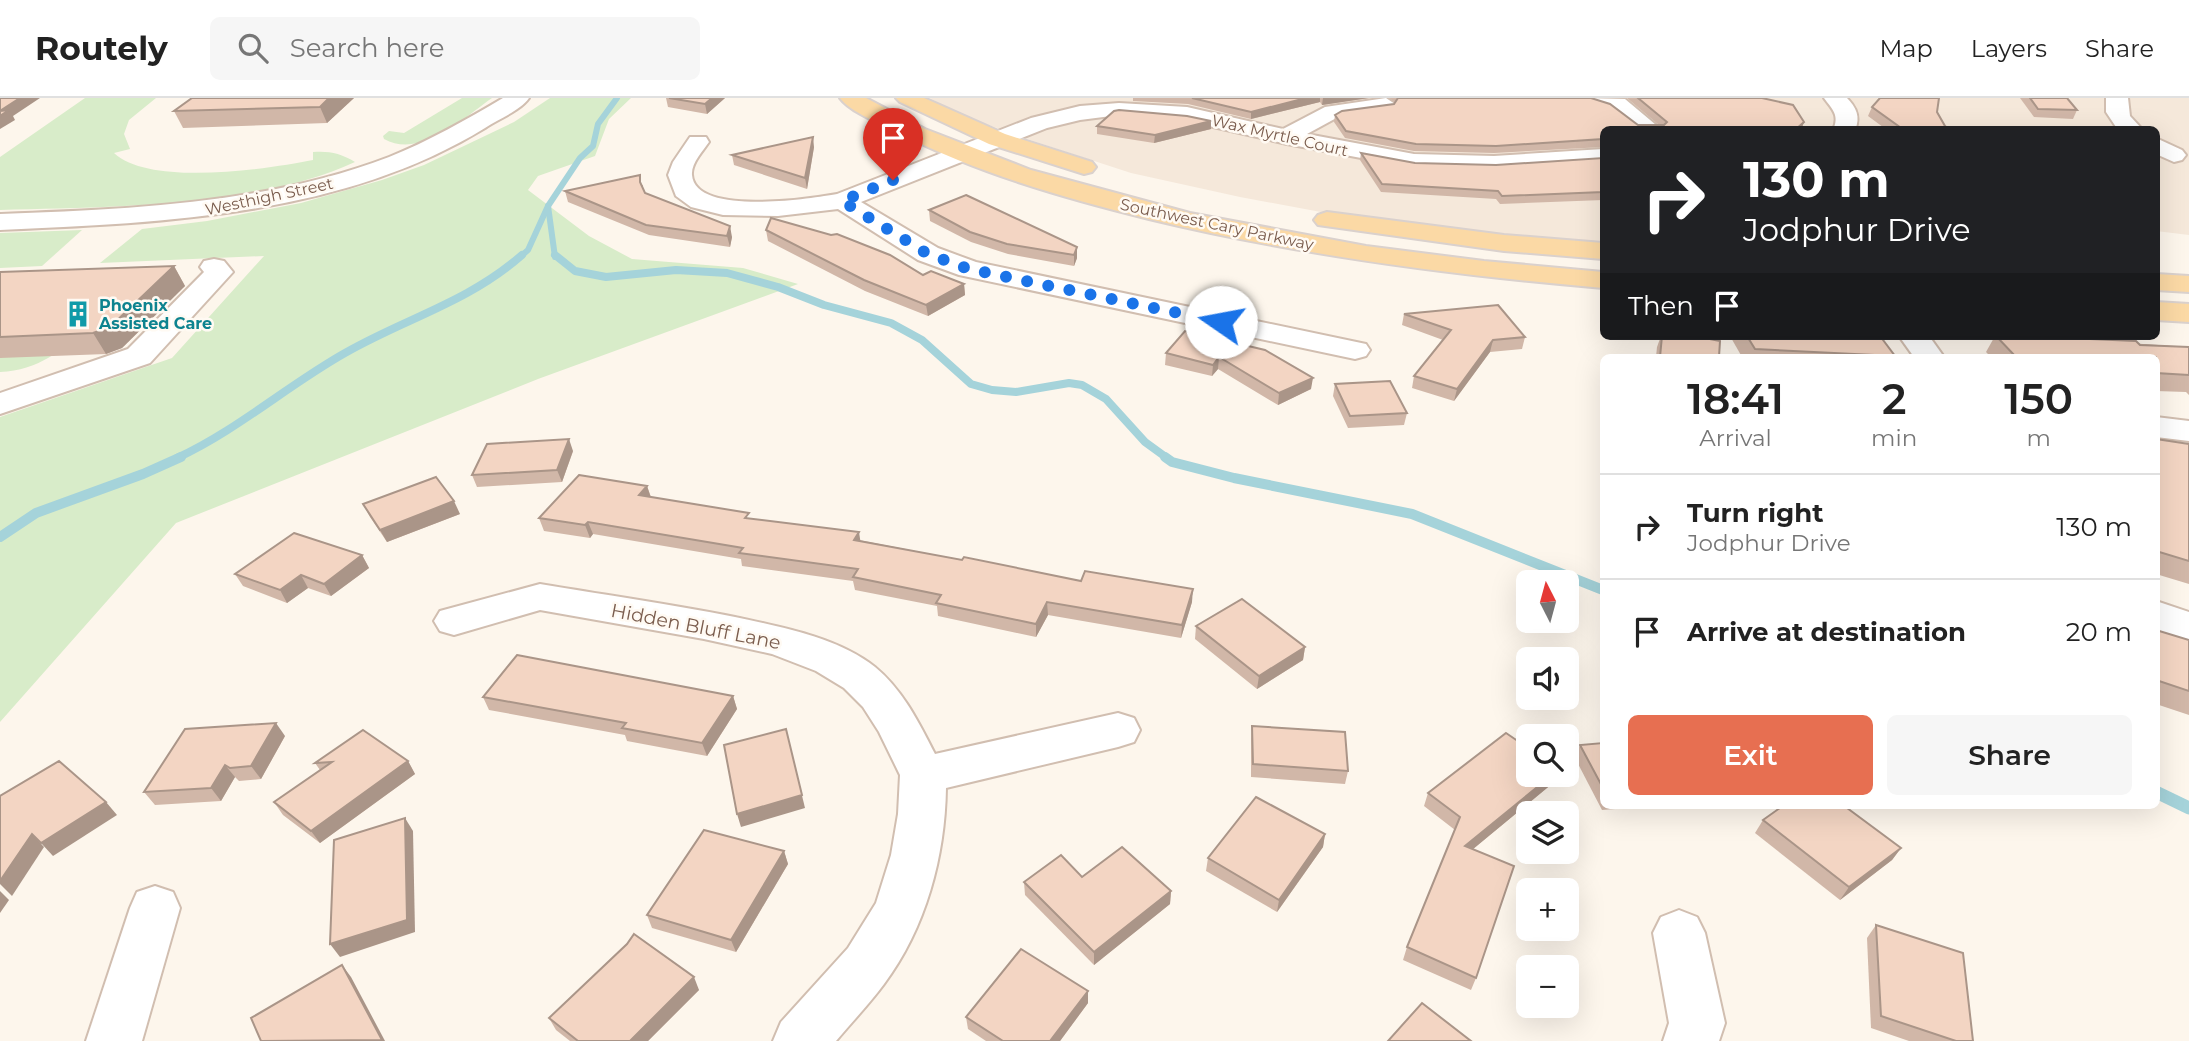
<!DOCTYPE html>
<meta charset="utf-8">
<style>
body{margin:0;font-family:Montserrat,sans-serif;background:#f6f6f6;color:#222;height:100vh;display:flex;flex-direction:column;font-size:26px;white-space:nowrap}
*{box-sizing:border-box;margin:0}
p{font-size:23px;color:#767676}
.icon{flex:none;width:38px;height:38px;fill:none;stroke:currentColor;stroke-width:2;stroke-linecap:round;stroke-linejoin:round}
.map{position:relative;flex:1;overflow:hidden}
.sheet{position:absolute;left:1600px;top:256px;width:560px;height:455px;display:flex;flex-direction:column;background:#fff;border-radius:10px;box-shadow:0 7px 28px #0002}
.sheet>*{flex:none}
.banner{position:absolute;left:1600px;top:28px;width:560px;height:214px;border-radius:10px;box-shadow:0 7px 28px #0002;background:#202124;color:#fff;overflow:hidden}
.needle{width:46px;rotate:354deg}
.controls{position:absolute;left:1516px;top:472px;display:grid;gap:14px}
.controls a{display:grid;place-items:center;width:63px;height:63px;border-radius:10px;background:#fff;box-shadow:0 7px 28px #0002;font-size:35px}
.pin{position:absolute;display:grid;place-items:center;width:60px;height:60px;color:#fff;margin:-72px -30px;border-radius:50% 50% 50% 0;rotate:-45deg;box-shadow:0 0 7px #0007}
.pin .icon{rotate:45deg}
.me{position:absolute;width:77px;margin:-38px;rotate:282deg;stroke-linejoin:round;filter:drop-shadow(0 0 5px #0008)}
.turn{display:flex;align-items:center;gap:24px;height:147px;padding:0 28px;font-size:32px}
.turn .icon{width:91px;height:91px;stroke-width:2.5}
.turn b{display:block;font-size:49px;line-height:60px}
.then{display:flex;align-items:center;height:66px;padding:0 28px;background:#0003;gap:14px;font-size:26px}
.eta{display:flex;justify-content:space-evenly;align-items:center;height:119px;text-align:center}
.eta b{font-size:42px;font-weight:600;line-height:49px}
.primary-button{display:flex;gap:14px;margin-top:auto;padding:14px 28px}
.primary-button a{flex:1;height:80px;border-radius:10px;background:#e76f51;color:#fff;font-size:28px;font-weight:600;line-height:80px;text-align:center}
.primary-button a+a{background:#f6f6f6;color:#222}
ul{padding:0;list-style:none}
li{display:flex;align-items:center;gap:21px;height:105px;padding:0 28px;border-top:2px solid #e0e0e0}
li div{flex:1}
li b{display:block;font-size:26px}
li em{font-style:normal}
header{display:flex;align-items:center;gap:42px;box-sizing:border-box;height:98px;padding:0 35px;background:#fff;border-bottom:2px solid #e0e0e0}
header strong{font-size:33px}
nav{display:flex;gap:38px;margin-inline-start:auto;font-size:24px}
.search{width:490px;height:63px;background:#f6f6f6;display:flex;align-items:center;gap:18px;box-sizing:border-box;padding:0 24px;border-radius:10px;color:#767676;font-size:26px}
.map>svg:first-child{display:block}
.residential{fill:#f5e8da}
.green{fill:#d8ecc9}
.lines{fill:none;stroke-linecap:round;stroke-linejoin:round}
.stream-far3{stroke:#a5d3da;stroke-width:6}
.stream-far2{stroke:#a5d3da;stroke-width:8}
.stream-far1{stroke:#a5d3da;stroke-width:10}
.stream{stroke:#a5d3da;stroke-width:13}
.minor-casing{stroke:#d1beb0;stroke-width:4}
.major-casing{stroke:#dad1cd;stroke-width:4}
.minor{fill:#fff;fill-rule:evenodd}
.major{fill:#fbd9a5;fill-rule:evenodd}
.wall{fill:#d1b7a8}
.shaded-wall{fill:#aa9588}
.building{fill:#f3d5c3;stroke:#aa9588;stroke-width:2}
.route{stroke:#1a73e8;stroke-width:12;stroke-dasharray:0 21.6}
.labels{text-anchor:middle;stroke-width:5;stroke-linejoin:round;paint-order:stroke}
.far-street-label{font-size:16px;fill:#7a5c4d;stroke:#fffaf3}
.far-culture-label{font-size:16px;font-weight:bold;fill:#0d838f;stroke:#fffaf3;text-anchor:start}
.street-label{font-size:19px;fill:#7a5c4d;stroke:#fffaf3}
</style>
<header>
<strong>Routely</strong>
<div class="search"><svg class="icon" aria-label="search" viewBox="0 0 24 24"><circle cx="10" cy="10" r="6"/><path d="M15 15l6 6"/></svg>Search here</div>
<nav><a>Map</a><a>Layers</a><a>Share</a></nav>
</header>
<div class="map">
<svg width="2189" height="943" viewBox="0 0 2189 943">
<rect width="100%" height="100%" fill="#fdf6ec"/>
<path class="residential" d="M930,0H2189V137L2156,133V32H1603V144L1525,139L1353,120L1240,99L1131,75L1033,43L955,15Z"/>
<g class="green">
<path d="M85,0H156L129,22L124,36L130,51L114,55C151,89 267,71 313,62V54C330,53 340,55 355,64C255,110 109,109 0,112V59Z"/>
<path d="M462,0H492C467,17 422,62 384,41L383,38L389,33L404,35Z"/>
<path d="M550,0H631L609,21L595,58L538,78L528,92L589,138L632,161L743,170L798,186L538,281L176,425L0,624V319L172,260L264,158L100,165L142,131L207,123L301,105L382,82L424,67L514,24Z"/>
<path d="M82,132L42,168L0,170V135Z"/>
<path d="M88,228C61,253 39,272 0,274V250Z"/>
</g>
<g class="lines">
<g class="stream-far3">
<path d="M548,108L555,159"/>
<path d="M520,159L528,152L548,108L580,60L593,48L598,26L617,0"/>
</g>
<g class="stream-far2">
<path d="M555,157L575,173L606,179L676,172L727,175L778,189L824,207L891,225L922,242L971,286L992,292L1016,294L1069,285L1082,287L1106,301L1145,344L1167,360"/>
<path d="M177,360C236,333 288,287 345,255C406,220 467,205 522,157"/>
</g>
<g class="stream-far1">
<path d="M1165,359L1172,364L1234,380L1412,416L1603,492"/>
<path d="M0,439L36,415L143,376L181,359"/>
</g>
<path class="stream" d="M2156,694L2189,710"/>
<g class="minor-casing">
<g id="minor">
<path d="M503,0H529C520,13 498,21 485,30C342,118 163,125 0,132V116C131,111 266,106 389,59C429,43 466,22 503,0Z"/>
<path d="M1386,0L1395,6L1392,11L1340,18L1307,36L1414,56L1494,58L1603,51V65L1494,72L1414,70L1287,46L1187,23L1119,17L1080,22L1047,30L861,104L938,150L976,164L1366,246L1370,252L1366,258L1355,261L959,177L918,162L838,111L778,118L723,117L691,109L676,98L668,77L673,64L690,39H706L709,44C703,53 691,65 692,77C695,118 809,101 837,96L1031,20L1080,8L1119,5L1187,9L1283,31L1325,9Z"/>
<path d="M1583,0L1625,1L1662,32H1636L1609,11L1587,4Z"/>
<path d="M1824,0H1847C1856,9 1861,19 1855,32H1833C1840,17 1832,11 1824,0Z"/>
<path d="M2106,0H2128L2130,18L2143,32H2118L2106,14Z"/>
<path d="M2156,40L2182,52L2186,57L2182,62L2174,64L2156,56Z"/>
<path d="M214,161L224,163L233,174L150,265L0,316V295L128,251L204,174L200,169L204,163Z"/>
<path d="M1899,238H1929L1944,259H1914Z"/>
<path d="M2156,319L2189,323V343L2156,339Z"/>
<path d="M540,486C605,497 670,506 735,519C781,529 837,539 875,569C903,592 919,625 935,656L1118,615L1134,620L1140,632L1134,644L1118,649L946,690C945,758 926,830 884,886C870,905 852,924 836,943H773L781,924L848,850L876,805L891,757L898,716L900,677L879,634L863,609L844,590L816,573L772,556L704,541L540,512L454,537L440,533L434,523L440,513Z"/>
<path d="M2156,503L2189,514V543L2156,532Z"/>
<path d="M155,788L173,794L180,810L142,943H86L130,810L137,794Z"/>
<path d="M1679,812L1697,819L1705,835L1725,925L1719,943H1663L1669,925L1653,835L1661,819Z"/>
</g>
</g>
<g class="major-casing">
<g id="major">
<path d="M840,0H866L925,31L1031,72L1190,115L1366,148L1484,163L1603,174V190C1450,177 1298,157 1149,121C1064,100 977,75 899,35C883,27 850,14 840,0Z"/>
<path d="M896,0H924L1005,36L1092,64L1096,69L1092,74L1084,76L989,46L900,4Z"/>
<path d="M1327,114L1504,137L1603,145V161L1504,153L1318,127L1314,122L1318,117Z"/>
<path d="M2156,176L2189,178V194L2156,192Z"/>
<path d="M2156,204L2189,206V224L2156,222Z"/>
</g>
</g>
<use href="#minor" class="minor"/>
<use href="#major" class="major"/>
</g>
<g class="wall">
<path d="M192,0H354L327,25L183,30L174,13Z"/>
<path d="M666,0H725L707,16L668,9Z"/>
<path d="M1133,0H1369L1322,7L1320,4L1251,21L1188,6L1133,3Z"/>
<path d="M1389,0H1591L1638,27H1659L1627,0H1762L1804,24L1801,32H1603V49L1494,55L1414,53L1345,40L1334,24L1335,17L1394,6L1395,4Z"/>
<path d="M2020,0H2067L2077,12L2073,21L2034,19Z"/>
<path d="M1872,9L1937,14L1945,28L1950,32H1887L1868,18Z"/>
<path d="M1211,23V31L1154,45L1097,36V28Z"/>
<path d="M814,49L807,91L734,67L732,57Z"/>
<path d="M1361,55L1415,65L1496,67L1603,60V102L1500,106L1496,101L1381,94L1360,62Z"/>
<path d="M643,87V90L645,95L732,139L730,149L649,137L568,104L565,93Z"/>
<path d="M929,112L1077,149V160L1074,168L1008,156L971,144L930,123Z"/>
<path d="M766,132L923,177L964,186L965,197L928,218L865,193L768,143Z"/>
<path d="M174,168L185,188L122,250L106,256L0,260V174Z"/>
<path d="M1404,216L1525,239L1522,251L1490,254L1454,303L1412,290L1414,278L1443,242L1402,227Z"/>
<path d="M1661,238H1694L1719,259H1656L1657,249Z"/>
<path d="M1730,238H1880L1895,258L1742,259Z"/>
<path d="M1995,238H2021L2189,249V297L2186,294L2156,293V259H1991L1986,254Z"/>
<path d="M1265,252L1311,291L1278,307L1218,271L1212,278L1165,267L1166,255Z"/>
<path d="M1335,286L1407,315L1404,327L1348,330L1333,298Z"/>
<path d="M2156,341L2189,346V486L2156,476Z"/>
<path d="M573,353L562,384L477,389L472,377Z"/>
<path d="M647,388L651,399L750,421L962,462L1192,504L1181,540L1048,517L1036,539L938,518L937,508L855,492L853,483L742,468L741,461L593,436L590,440L544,433L539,420Z"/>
<path d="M363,406L460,416L387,444L370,419Z"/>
<path d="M362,457L369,470L331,498L308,490L287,505L243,488L235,476Z"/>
<path d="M1196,528L1305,549L1303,562L1257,591L1195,541Z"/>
<path d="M2156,532L2189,542V617L2156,606Z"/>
<path d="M733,598L737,611L707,658L627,643L625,637L489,612L483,599Z"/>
<path d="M1252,628L1348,673L1345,686L1251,679V641Z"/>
<path d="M363,632L408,663L415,676L320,745L283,717L274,704L320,672L315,665Z"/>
<path d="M285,638L261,681L239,683L235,679L221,703L155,707L144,694Z"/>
<path d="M1603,645V707H1668L1602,712L1575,660L1580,647Z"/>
<path d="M1553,685L1473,751L1476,880L1471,892L1403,862L1407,849L1455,732L1424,708L1428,695Z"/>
<path d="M1763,722L1901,750L1892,762L1840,802L1755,735Z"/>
<path d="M1325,736L1323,749L1277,814L1206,773L1208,760Z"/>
<path d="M784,753L788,766L736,854L652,830L647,817Z"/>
<path d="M1082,779L1171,793L1170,806L1094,867L1025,797L1024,784Z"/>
<path d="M1876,827L1973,943H1909L1871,930L1867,840Z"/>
<path d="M627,846L699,892L648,943H570L556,932L549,920Z"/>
<path d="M1088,893V905L1060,943H986L968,931L966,919Z"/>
</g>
<g class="shaded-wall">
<path d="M20,0H40L13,18L15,22L0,31V13Z"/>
<path d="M329,0H354L327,25L320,9Z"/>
<path d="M712,0H725L707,16L705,6Z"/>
<path d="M1306,0H1320V4L1251,21V14Z"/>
<path d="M1323,0H1369L1322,7Z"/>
<path d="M1211,23V31L1154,45L1155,37Z"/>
<path d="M1804,24L1801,32H1795Z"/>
<path d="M813,39L814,49L807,91L805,80Z"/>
<path d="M730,128L732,139L730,149L727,138Z"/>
<path d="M1077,149V160L1074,168V157Z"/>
<path d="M174,168L185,188L122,250L106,256L93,235Z"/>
<path d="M964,186L965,197L928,218L926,207Z"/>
<path d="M1493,242L1490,254L1454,303L1457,291Z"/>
<path d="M1219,259L1218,271L1212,278L1213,267Z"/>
<path d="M1313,280L1311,291L1278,307L1279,295Z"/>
<path d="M569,341L573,353L562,384L557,372Z"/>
<path d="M647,388L651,400L639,397Z"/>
<path d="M454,403L460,416L387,444L380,432Z"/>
<path d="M588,424L593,436L590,440L585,427Z"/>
<path d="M859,434L861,447L854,442Z"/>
<path d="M362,457L369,470L331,498L324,486Z"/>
<path d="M301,477L308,490L287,505L280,492Z"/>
<path d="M1193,491L1192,504L1181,540L1182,527Z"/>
<path d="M1047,504L1048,517L1036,539V526Z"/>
<path d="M1305,549L1303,562L1257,591L1259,578Z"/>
<path d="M733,598L737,611L707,658L702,645Z"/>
<path d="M276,625L285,638L261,681L251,668Z"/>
<path d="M786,631L805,710L741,729L737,716Z"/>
<path d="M408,663L415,676L320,745L311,733Z"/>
<path d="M225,667L235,679L221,703L211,690Z"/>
<path d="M1552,677H1556L1553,685L1461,761L1465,748Z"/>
<path d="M106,704L117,717L53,758L41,745Z"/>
<path d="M405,720L413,733L415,834L340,859L330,846Z"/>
<path d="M32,736L44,749L12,798L0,786V783Z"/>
<path d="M1325,736L1323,749L1277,814L1279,802Z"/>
<path d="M1901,750L1892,762L1840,802L1849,789Z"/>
<path d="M784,753L788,766L736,854L731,842Z"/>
<path d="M0,793L9,802L0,815Z"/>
<path d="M1171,793L1170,806L1094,867V854Z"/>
<path d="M342,867L351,879L385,943H381Z"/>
<path d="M694,879L699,892L648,943H630Z"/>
<path d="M1088,893V905L1060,943H1050Z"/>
</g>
<g class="building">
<path d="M0,0H20L0,13L9,12L0,18Z"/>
<path d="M192,0H329L320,9L174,13Z"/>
<path d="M669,0H712L705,6Z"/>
<path d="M1192,0H1306L1251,14Z"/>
<path d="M1398,0H1591L1610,6L1638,27H1664L1667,24L1638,0H1762L1793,7L1804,24L1795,32H1603V41L1496,48L1416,46L1346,33L1335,17L1342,13L1394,6Z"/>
<path d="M1880,0H1939L1937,14L1945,28L1950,32H1904L1872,9Z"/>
<path d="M2030,0H2067L2077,12L2038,11Z"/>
<path d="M1119,12L1187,18L1211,23L1155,37L1097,28L1114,13Z"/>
<path d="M813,39L805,80L732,57Z"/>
<path d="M1361,55L1415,65L1496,67L1603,60V94L1502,98L1498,93L1382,86Z"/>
<path d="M640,77V84L645,95L730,128L727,138L646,127L565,93Z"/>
<path d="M966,97L1077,149L1074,157L1007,146L970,134L929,112Z"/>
<path d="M771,120L831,137L837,136L890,157L923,177L931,173L964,186L926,207L864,182L766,132Z"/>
<path d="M174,168L110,229L93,235L0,239V174Z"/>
<path d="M1498,207L1525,239L1493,242L1457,291L1414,278L1451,232L1404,216Z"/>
<path d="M1185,233L1265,252L1313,280L1279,295L1219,259L1213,267L1166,255Z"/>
<path d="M1662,238H1694L1720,243L1719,259H1660Z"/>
<path d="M1747,238H1880L1895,258L1755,251Z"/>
<path d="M1996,238H2021L2136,243L2140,247L2189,249V277L2156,275V259H2016Z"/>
<path d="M1390,283L1407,315L1350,318L1335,286Z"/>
<path d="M569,341L557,372L472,377L487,346Z"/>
<path d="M2156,341L2189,346V463L2156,453Z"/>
<path d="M579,377L647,388L639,397L749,415L745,420L859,434L854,442L962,462L964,459L1081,483L1085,473L1193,491L1182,527L1047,504L1036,526L936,505L941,497L853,479L858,471L739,455L743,450L588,424L585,427L539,420Z"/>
<path d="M436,379L454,403L380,432L363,406Z"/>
<path d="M294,435L362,457L324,486L301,477L280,492L235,476Z"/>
<path d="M1242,501L1305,549L1259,578L1196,528Z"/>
<path d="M2156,532L2189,542V593L2156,582Z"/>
<path d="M517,557L733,598L702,645L622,630L626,625L483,599Z"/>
<path d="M276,625L251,668L230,670L225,667L211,690L144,694L185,631Z"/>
<path d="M1252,628L1345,634L1348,673L1253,666Z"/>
<path d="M786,631L802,697L737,716L724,647Z"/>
<path d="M363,632L408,663L311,733L274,704L332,664L315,665Z"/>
<path d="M1506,635L1528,650V677H1552L1465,748L1514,768L1476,880L1407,849L1460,719L1428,695Z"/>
<path d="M1603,645V690L1580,647Z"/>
<path d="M59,663L106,704L41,745L32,736L0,783V698Z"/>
<path d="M1256,699L1325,736L1279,802L1208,760Z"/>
<path d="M1784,707H1843L1901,750L1849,789L1763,722Z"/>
<path d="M405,720L407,822L330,846L334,742Z"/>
<path d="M704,732L784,753L731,842L647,817Z"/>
<path d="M1122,749L1171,793L1094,854L1024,784L1061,757L1082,779Z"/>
<path d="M1876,827L1963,855L1973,943H1956L1881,918Z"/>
<path d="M634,836L694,879L630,943H578L549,920L627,846Z"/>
<path d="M1021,851L1088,893L1050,943H1003L966,919Z"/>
<path d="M342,867L382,942L261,943L251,920Z"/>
<path d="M1422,905L1471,943H1388Z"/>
</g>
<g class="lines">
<path class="route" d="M893,82L842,103L928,156L969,171L1221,224"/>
</g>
<defs>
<g id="building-bare" transform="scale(2.1)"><path d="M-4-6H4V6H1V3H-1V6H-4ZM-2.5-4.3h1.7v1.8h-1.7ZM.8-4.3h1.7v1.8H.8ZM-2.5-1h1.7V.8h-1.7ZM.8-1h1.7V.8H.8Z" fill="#0f9aa8" stroke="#fffaf3" stroke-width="2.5" paint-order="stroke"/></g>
</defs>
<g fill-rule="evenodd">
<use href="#building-bare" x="78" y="216"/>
</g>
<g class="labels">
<g class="far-street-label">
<text transform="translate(1280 37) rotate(13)" y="6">Wax Myrtle Court</text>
<text transform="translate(269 98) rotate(-12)" y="6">Westhigh Street</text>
<text transform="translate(1217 126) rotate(12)" y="6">Southwest Cary Parkway</text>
</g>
<g class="far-culture-label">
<text x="99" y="213">Phoenix<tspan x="99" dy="18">Assisted Care</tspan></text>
</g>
<g class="street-label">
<text transform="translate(696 528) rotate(11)" y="7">Hidden Bluff Lane</text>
</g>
</g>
</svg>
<div class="controls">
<a><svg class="needle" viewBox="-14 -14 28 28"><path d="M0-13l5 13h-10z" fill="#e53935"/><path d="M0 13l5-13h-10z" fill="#767676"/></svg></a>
<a><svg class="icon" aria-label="sound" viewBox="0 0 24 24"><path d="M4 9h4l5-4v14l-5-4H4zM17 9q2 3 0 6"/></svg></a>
<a><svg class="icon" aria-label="search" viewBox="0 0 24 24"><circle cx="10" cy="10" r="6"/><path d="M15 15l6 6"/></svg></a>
<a><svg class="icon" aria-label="layers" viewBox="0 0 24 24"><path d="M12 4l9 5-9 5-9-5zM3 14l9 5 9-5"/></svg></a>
<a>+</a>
<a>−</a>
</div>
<div class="pin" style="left:893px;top:82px;background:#d93025"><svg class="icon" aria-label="arrive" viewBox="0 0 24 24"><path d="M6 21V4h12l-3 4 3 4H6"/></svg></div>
<svg class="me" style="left:1221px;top:224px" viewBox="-20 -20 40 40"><circle r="19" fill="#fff"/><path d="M0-13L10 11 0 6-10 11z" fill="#1a73e8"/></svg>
<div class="banner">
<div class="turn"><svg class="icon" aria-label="right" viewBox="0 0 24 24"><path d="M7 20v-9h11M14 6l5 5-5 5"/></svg><div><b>130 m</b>Jodphur Drive</div></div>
<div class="then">Then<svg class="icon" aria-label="arrive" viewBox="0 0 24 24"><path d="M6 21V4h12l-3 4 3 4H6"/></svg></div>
</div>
<section class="sheet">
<div class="eta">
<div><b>18:41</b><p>Arrival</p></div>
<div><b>2</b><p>min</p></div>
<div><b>150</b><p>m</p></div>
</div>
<ul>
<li><svg class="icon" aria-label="right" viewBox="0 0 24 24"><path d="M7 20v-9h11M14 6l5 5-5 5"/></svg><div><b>Turn right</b><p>Jodphur Drive</p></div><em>130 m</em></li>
<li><svg class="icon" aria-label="arrive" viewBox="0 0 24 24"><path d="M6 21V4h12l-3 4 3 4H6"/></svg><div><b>Arrive at destination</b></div><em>20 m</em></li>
</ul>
<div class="primary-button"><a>Exit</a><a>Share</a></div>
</section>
</div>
